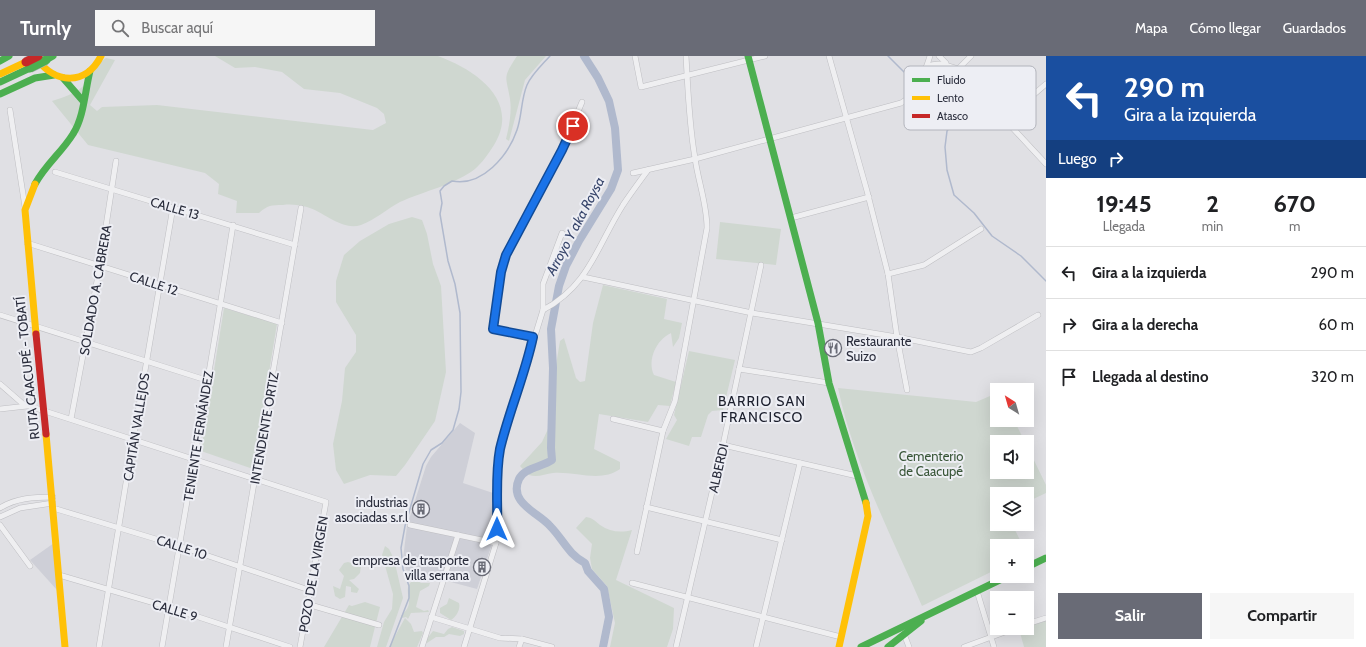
<!DOCTYPE html>
<html lang="es">
<meta charset="utf-8">
<style>
body{margin:0;font-family:Cabin,sans-serif;background:#f6f6f6;color:#202124;height:100vh;display:flex;flex-direction:column;font-size:15px;white-space:nowrap}
*{box-sizing:border-box;margin:0}
p{font-size:13px;color:#757577}
.icon{flex:none;width:22px;height:22px;fill:none;stroke:currentColor;stroke-width:2;stroke-linecap:round;stroke-linejoin:round}
.map{position:relative;flex:1;overflow:hidden}
.drawer{display:flex;flex-direction:column;background:#fff;width:320px}
.drawer>*{flex:none}
.guide{background:#1a4fa0;color:#fff;overflow:hidden}
.needle{width:26px;rotate:323deg}
.tools{position:absolute;left:990px;top:327px;display:grid;gap:8px}
.tools a{display:grid;place-items:center;width:44px;height:44px;border-radius:0px;background:#fff;box-shadow:0 4px 16px #0002;font-size:20px}
.pin{position:absolute;display:grid;place-items:center;width:34px;height:34px;color:#fff;margin:-17px;border:2px solid #fff;border-radius:50%;box-shadow:0 1px 4px #0007}
.me{position:absolute;width:44px;margin:-22px;rotate:0deg;stroke-linejoin:round;filter:drop-shadow(0 0 3px #0008)}
.turn{display:flex;align-items:center;gap:14px;height:84px;padding:0 12px;font-size:18px}
.turn .icon{width:52px;height:52px;stroke-width:2.5}
.turn b{display:block;font-size:28px;line-height:34px}
.then{display:flex;align-items:center;height:38px;padding:0 12px;background:#0003;gap:8px;font-size:15px}
.eta{display:flex;justify-content:space-evenly;align-items:center;height:68px;text-align:center}
.eta b{font-size:24px;font-weight:700;line-height:28px}
.action{display:flex;gap:8px;margin-top:auto;padding:8px 12px}
.action a{flex:1;height:46px;border-radius:0px;background:#696b76;color:#fff;font-size:16px;font-weight:700;line-height:46px;text-align:center}
.action a+a{background:#f6f6f6;color:#202124}
ul{padding:0;list-style:none}
li{display:flex;align-items:center;gap:12px;height:52px;padding:0 12px;border-top:1px solid #e0e0e0}
li div{flex:1}
li b{display:block;font-size:15px}
li em{font-style:normal}
header{display:flex;align-items:center;gap:24px;box-sizing:border-box;height:56px;padding:0 20px;background:#696b76;color:#fff}
header strong{font-size:19px}
nav{display:flex;gap:22px;margin-inline-start:auto;font-size:14px}
.search{width:280px;height:36px;background:#f6f6f6;display:flex;align-items:center;gap:10px;box-sizing:border-box;padding:0 14px;border-radius:0px;color:#757577;font-size:15px}
main{display:flex;flex:1;min-height:0}
.map>svg:first-child{display:block}
.built{fill:#cecfd7}
.green{fill:#cfd7d0}
.lines{fill:none;stroke-linecap:round;stroke-linejoin:round}
.stream{stroke:#b0b9cd;stroke-width:1.5}
.river{stroke:#b0b9cd;stroke-width:8}
.street-casing{stroke:#bebec2;stroke-width:6}
.street{stroke:#efeff1;stroke-width:5}
.fast{stroke:#4caf50;stroke-width:7}
.slow{stroke:#ffc107;stroke-width:7}
.jam{stroke:#c62828;stroke-width:7}
.fast-bridge-casing{stroke:#b3b3b8;stroke-width:10;stroke-linecap:butt}
.jam-bridge-casing{stroke:#b3b3b8;stroke-width:10;stroke-linecap:butt}
.fast-bridge{stroke:#4caf50;stroke-width:9}
.jam-bridge{stroke:#c62828;stroke-width:9}
.route-casing{stroke:#114b97;stroke-width:10}
.route{stroke:#1a73e8;stroke-width:7}
.labels{text-anchor:middle;stroke-width:4;stroke-linejoin:round;paint-order:stroke}
.street-label{font-size:13px;fill:#292c3b;stroke:#edeef4}
.poi-label{font-size:13px;fill:#292c3b;stroke:#edeef4;text-anchor:end}
.park-label{font-size:13px;fill:#385537;stroke:#edeef4}
.water-label{font-size:14px;font-style:italic;fill:#37456b;stroke:#edeef4}
.neighbourhood-label{font-size:14px;letter-spacing:1px;fill:#1b1e2c;stroke:#edeef4}
.key{fill:#edeef4;stroke:#b2b4bc;stroke-width:1}
.key-label{font-size:11px;fill:#292c3b}
</style>
<header>
<strong>Turnly</strong>
<div class="search"><svg class="icon" aria-label="search" viewBox="0 0 24 24"><circle cx="10" cy="10" r="6"/><path d="M15 15l6 6"/></svg>Buscar aquí</div>
<nav><a>Mapa</a><a>Cómo llegar</a><a>Guardados</a></nav>
</header>
<main>
<div class="map">
<svg width="1046" height="591" viewBox="0 0 1046 591">
<rect width="100%" height="100%" fill="#e0e0e4"/>
<g class="built">
<path d="M460,367L475,377L463,427L493,437L494,482L477,533L406,514L403,503L407,470L426,410L431,401Z"/>
<path d="M54,487L57,534L30,504Z"/>
</g>
<g class="green">
<path d="M215,0H438C476,14 521,45 494,89C489,97 482,107 475,113C456,128 422,136 400,146C387,153 375,164 361,169C342,175 324,156 307,151C299,149 291,148 283,149C271,149 268,149 259,157H236L237,145L218,138L219,128L205,117L88,89L52,45C64,41 78,37 86,27C96,16 92,12 106,2L115,4L90,49L97,55L102,51L157,49L373,74L386,67L384,58L377,52L340,37L304,33L282,16L255,11L235,12Z"/>
<path d="M517,0H546L525,24L509,85L506,83C509,71 512,56 510,43C506,19 502,23 517,0Z"/>
<path d="M412,161L422,164L427,178L433,208L441,230L446,316L435,365L405,409L396,420L370,419L344,428L336,414L333,388L342,345L345,312L356,296V279L336,246V225L344,199L360,185L389,168Z"/>
<path d="M720,166L781,173L776,209L716,203Z"/>
<path d="M603,229L667,243L664,263L682,267L679,282L673,291L671,277C656,284 647,304 654,319L676,326L670,350L658,349L648,366L599,358L594,393L620,406V413C601,427 575,415 553,417C545,418 537,422 529,419C526,417 523,413 520,410L542,386L553,362L554,321L560,285L564,282L576,322L580,326L585,325L593,267Z"/>
<path d="M224,252L277,268L253,413L201,395Z"/>
<path d="M689,295L735,304L723,354L712,355L708,359L701,381H692L689,390L666,383L677,364L674,359Z"/>
<path d="M838,332L976,346L997,337V364H1014L1025,386H997V416H1027V390L1046,429V437L1027,446V438H997V468H1012L1023,490H997V513L922,550C891,479 854,408 838,332Z"/>
<path d="M586,461C593,462 595,465 600,469C610,476 621,477 632,474L616,524L674,552L673,573L667,591H610L615,567L607,530L592,513L590,502L592,488L576,472Z"/>
<path d="M385,490L389,493L394,503L403,542L386,591H377L384,566L392,553L393,538L382,499Z"/>
<path d="M348,506L361,510L360,517L354,523L349,524L359,533L357,537L351,536V531L346,530L345,541L340,543L335,540L333,530L340,533L344,520L339,514L344,507Z"/>
<path d="M415,523L421,527H430L429,530L420,535L416,551L424,555L428,554L429,556L411,557L408,563L406,561L402,562L401,560C404,556 409,553 409,546C409,538 404,529 415,523Z"/>
<path d="M449,542L459,547C461,553 456,561 451,564L440,557V552L447,548Z"/>
<path d="M365,546L380,551L370,591H324L349,549L352,550Z"/>
<path d="M405,562L411,568L414,576L422,575L423,577L417,591H389Z"/>
<path d="M1046,565V591H1024L1019,573Z"/>
<path d="M452,571L464,575V578L460,580L449,578L444,581H436L427,587L426,584L433,575L444,578L448,573Z"/>
</g>
<g class="lines">
<g class="stream">
<path d="M888,0L904,16L933,21L945,32L966,36L972,47L968,60L954,65L947,75L945,91L947,114L954,139L974,157L992,180L1021,200L1046,225"/>
<path d="M390,591L409,542V530L403,513L401,492L405,470L423,408L431,394L442,387L453,374L459,353L461,336L460,257L455,228L448,205L440,158L442,147L440,135L444,130L452,125C482,131 508,100 517,74C522,60 521,43 527,29C532,18 542,9 550,0"/>
</g>
<path class="river" d="M584,0L598,22L609,45L615,72L618,114L611,133L579,185L566,210L559,230L551,273L553,312L551,392L552,404C542,411 524,412 519,423C508,447 539,457 550,470C563,483 568,498 585,507L588,515L604,533L609,561L603,591"/>
<g class="street-casing">
<g id="street">
<path d="M635,0L641,31L765,0"/>
<path d="M829,0L867,135L888,218L897,281L907,334"/>
<path d="M939,0L946,7"/>
<path d="M926,11C939,5 945,9 958,13L1046,108"/>
<path d="M958,13L971,0"/>
<path d="M10,54L25,151"/>
<path d="M1004,64L1046,28"/>
<path d="M55,116L295,189"/>
<path d="M633,117L695,103L901,47C919,37 924,18 930,0"/>
<path d="M791,162L869,141"/>
<path d="M27,187L282,267"/>
<path d="M888,218L924,209L981,173"/>
<path d="M583,221L752,257L897,281L971,296L981,292L1038,259"/>
<path d="M543,254C589,230 597,190 623,149C631,137 640,125 648,114"/>
<path d="M0,259L206,324"/>
<path d="M533,281L493,273L501,216L506,199L562,94L582,46"/>
<path d="M739,313L829,327"/>
<path d="M0,328L23,348L326,446L300,591"/>
<path d="M0,353L27,350"/>
<path d="M71,363L100,209L116,105"/>
<path d="M613,363L663,375"/>
<path d="M723,389L857,420"/>
<path d="M646,451L782,484"/>
<path d="M0,452C16,442 34,441 53,441"/>
<path d="M53,452L179,490L309,534"/>
<path d="M0,461L20,452L53,447"/>
<path d="M0,469L30,510"/>
<path d="M410,469L496,487"/>
<path d="M637,496L663,375L675,345L707,172C707,148 698,125 695,102C689,68 688,34 686,0"/>
<path d="M59,519L168,551L290,591"/>
<path d="M632,527L841,581"/>
<path d="M977,535L994,591"/>
<path d="M307,548L379,569"/>
<path d="M431,561L500,582L522,583L552,591"/>
<path d="M1027,568L1046,562"/>
<path d="M904,578L909,591"/>
<path d="M99,591C123,444 147,298 173,151"/>
<path d="M162,591C186,450 211,310 233,169"/>
<path d="M226,591L301,152"/>
<path d="M422,591L458,479"/>
<path d="M464,591L496,487L497,417L500,393L543,254V228L562,177"/>
<path d="M519,591L522,583"/>
<path d="M676,591L723,389L761,209"/>
<path d="M756,591L800,407"/>
<path d="M964,591L1016,572"/>
</g>
</g>
<use href="#street" class="street"/>
<g class="fast">
<path d="M748,0L818,267L829,327L866,447"/>
<path d="M46,4L53,0"/>
<path d="M0,5L9,0"/>
<path d="M63,22L83,45"/>
<path d="M0,26L30,12"/>
<path d="M0,38L35,22L54,19"/>
<path d="M35,128C46,108 62,96 73,78C84,61 85,35 90,15"/>
<path d="M1027,511L1046,502"/>
<path d="M861,591L1008,520"/>
<path d="M888,591L921,565"/>
</g>
<g class="slow">
<path d="M37,3C55,28 86,30 101,0"/>
<path d="M0,18L26,6"/>
<path d="M35,128L25,154L36,278"/>
<path d="M46,378L65,591"/>
<path d="M839,591L868,460L866,447"/>
</g>
<path class="jam" d="M36,278L46,378"/>
<g class="fast-bridge-casing">
<path id="fast-bridge" d="M30,12L46,4"/>
</g>
<g class="jam-bridge-casing">
<path id="jam-bridge" d="M26,6L38,0"/>
</g>
<use href="#fast-bridge" class="fast-bridge"/>
<use href="#jam-bridge" class="jam-bridge"/>
</g>
<g class="lines">
<g class="route-casing">
<path id="route" d="M497,473C498,447 495,420 500,393C509,355 525,319 533,281L493,273L501,216L506,199L562,94L573,70"/>
</g>
<use href="#route" class="route"/>
</g>
<defs>
<g id="restaurant-ring" transform="scale(0.9)"><circle r="9.5" fill="#edeef4" stroke="#696b76" stroke-width="1.5"/><path d="M-5-6h1v4h1v-4h1v4h1v-4h1v5L-1.5 .5V6h-2V.5L-5-1ZM5-6V6H3V1.5H1.5Q1.5-4 5-6Z" fill="#696b76"/></g>
<g id="building-ring" transform="scale(0.9)"><circle r="9.5" fill="#edeef4" stroke="#696b76" stroke-width="1.5"/><path d="M-4-6H4V6H1V3H-1V6H-4ZM-2.5-4.3h1.7v1.8h-1.7ZM.8-4.3h1.7v1.8H.8ZM-2.5-1h1.7V.8h-1.7ZM.8-1h1.7V.8H.8Z" fill="#696b76"/></g>
</defs>
<g fill-rule="evenodd">
<use href="#restaurant-ring" x="833" y="292"/>
<use href="#building-ring" x="421" y="453"/>
<use href="#building-ring" x="482" y="511"/>
</g>
<g class="labels">
<g class="street-label">
<text transform="translate(175 152) rotate(16)" y="5">CALLE 13</text>
<text transform="translate(154 227) rotate(18)" y="5">CALLE 12</text>
<text transform="translate(95 234) rotate(-80)" y="5">SOLDADO A. CABRERA</text>
<text transform="translate(27 312) rotate(-96)" y="5">RUTA CAACUPÉ - TOBATÍ</text>
<text transform="translate(136 371) rotate(-81)" y="5">CAPITÁN VALLEJOS</text>
<text transform="translate(264 372) rotate(-80)" y="5">INTENDENTE ORTIZ</text>
<text transform="translate(198 380) rotate(-81)" y="5">TENIENTE FERNÁNDEZ</text>
<text transform="translate(718 412) rotate(-77)" y="5">ALBERDI</text>
<text transform="translate(182 491) rotate(18)" y="5">CALLE 10</text>
<text transform="translate(313 518) rotate(-80)" y="5">POZO DE LA VIRGEN</text>
<text transform="translate(175 554) rotate(17)" y="5">CALLE 9</text>
</g>
<g class="poi-label">
<text x="846" y="290" text-anchor="start">Restaurante<tspan x="846" dy="15">Suizo</tspan></text>
<text x="408" y="451">industrias<tspan x="408" dy="15">asociadas s.r.l</tspan></text>
<text x="469" y="509">empresa de trasporte<tspan x="469" dy="15">villa serrana</tspan></text>
</g>
<g class="park-label">
<text x="931" y="405">Cementerio<tspan x="931" dy="15">de Caacupé</tspan></text>
</g>
<g class="water-label">
<text transform="translate(575 170) rotate(-62)" y="5">Arroyo Y aka Roysa</text>
</g>
<g class="neighbourhood-label">
<text x="762" y="350">BARRIO SAN<tspan x="762" dy="16">FRANCISCO</tspan></text>
</g>
</g>
<rect x="904" y="10" width="132" height="64" rx="6" class="key"/>
<rect x="912" y="22" width="18" height="4" fill="#4caf50"/>
<rect x="912" y="40" width="18" height="4" fill="#ffc107"/>
<rect x="912" y="58" width="18" height="4" fill="#c62828"/>
<g class="key-label">
<text x="937" y="28">Fluido</text>
<text x="937" y="46">Lento</text>
<text x="937" y="64">Atasco</text>
</g>
</svg>
<div class="tools">
<a><svg class="needle" viewBox="-14 -14 28 28"><path d="M0-13l5 13h-10z" fill="#e53935"/><path d="M0 13l5-13h-10z" fill="#757577"/></svg></a>
<a><svg class="icon" aria-label="sound" viewBox="0 0 24 24"><path d="M4 9h4l5-4v14l-5-4H4zM17 9q2 3 0 6"/></svg></a>
<a><svg class="icon" aria-label="layers" viewBox="0 0 24 24"><path d="M12 4l9 5-9 5-9-5zM3 14l9 5 9-5"/></svg></a>
<a>+</a>
<a>−</a>
</div>
<div class="pin" style="left:573px;top:70px;background:#d93025"><svg class="icon" aria-label="arrive" viewBox="0 0 24 24"><path d="M6 21V4h12l-3 4 3 4H6"/></svg></div>
<svg class="me" style="left:497px;top:473px" viewBox="-20 -20 40 40"><path d="M0-17L14 15 0 8-14 15z" fill="#1a73e8" stroke="#fff" stroke-width="4"/></svg>
</div>
<section class="drawer">
<div class="guide">
<div class="turn"><svg class="icon" aria-label="left" viewBox="0 0 24 24"><path d="M17 20v-9H6M10 6l-5 5 5 5"/></svg><div><b>290 m</b>Gira a la izquierda</div></div>
<div class="then">Luego<svg class="icon" aria-label="right" viewBox="0 0 24 24"><path d="M7 20v-9h11M14 6l5 5-5 5"/></svg></div>
</div>
<div class="eta">
<div><b>19:45</b><p>Llegada</p></div>
<div><b>2</b><p>min</p></div>
<div><b>670</b><p>m</p></div>
</div>
<ul>
<li><svg class="icon" aria-label="left" viewBox="0 0 24 24"><path d="M17 20v-9H6M10 6l-5 5 5 5"/></svg><div><b>Gira a la izquierda</b></div><em>290 m</em></li>
<li><svg class="icon" aria-label="right" viewBox="0 0 24 24"><path d="M7 20v-9h11M14 6l5 5-5 5"/></svg><div><b>Gira a la derecha</b></div><em>60 m</em></li>
<li><svg class="icon" aria-label="arrive" viewBox="0 0 24 24"><path d="M6 21V4h12l-3 4 3 4H6"/></svg><div><b>Llegada al destino</b></div><em>320 m</em></li>
</ul>
<div class="action"><a>Salir</a><a>Compartir</a></div>
</section>
</main>
